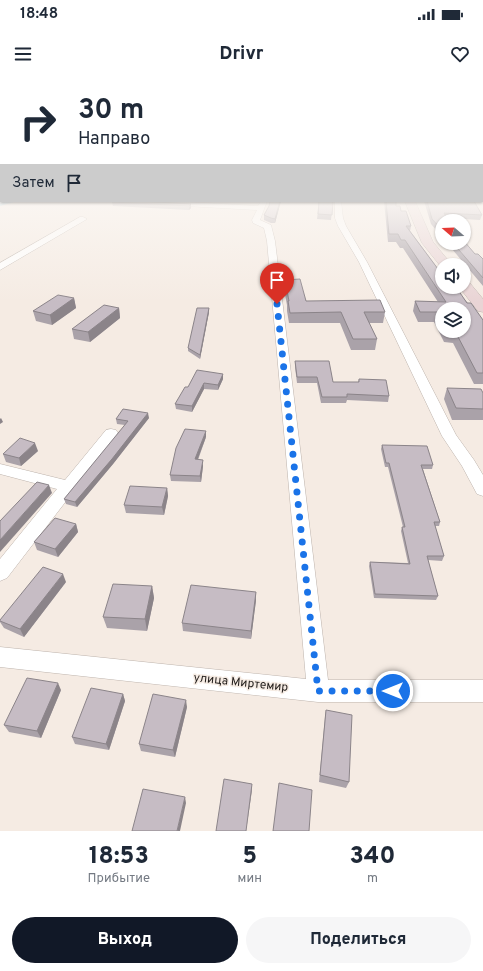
<!DOCTYPE html>
<html lang="ru">
<meta charset="utf-8">
<style>
body{margin:0;font-family:Overpass,sans-serif;background:#f6f6f7;color:#1f2937;height:100vh;display:flex;flex-direction:column;font-size:15px;white-space:nowrap}
*{box-sizing:border-box;margin:0}
p{font-size:13px;color:#747a83}
.icon{flex:none;width:22px;height:22px;fill:none;stroke:currentColor;stroke-width:2;stroke-linecap:round;stroke-linejoin:round}
.map{position:relative;height:751px;overflow:hidden}
.details{display:flex;flex-direction:column;background:#fff;flex:1}
.details>*{flex:none}
.hud{position:absolute;left:0px;top:0px;width:483px;height:122px;box-shadow:0 1px 3px #0004;background:#fff;color:#1f2937;overflow:hidden}
.needle{width:26px;rotate:289deg}
.controls{position:absolute;left:435px;top:134px;display:grid;gap:8px}
.controls a{display:grid;place-items:center;width:36px;height:36px;border-radius:50%;background:#fff;box-shadow:0 1px 3px #0004;font-size:20px}
.pin{position:absolute;display:grid;place-items:center;width:34px;height:34px;color:#fff;margin:-41px -17px;border-radius:50% 50% 50% 0;rotate:-45deg;box-shadow:0 0 4px #0007}
.pin .icon{rotate:45deg}
.me{position:absolute;width:44px;margin:-22px;rotate:270deg;stroke-linejoin:round;filter:drop-shadow(0 0 3px #0008)}
.turn{display:flex;align-items:center;gap:14px;height:84px;padding:0 12px;font-size:18px}
.turn .icon{width:52px;height:52px;stroke-width:2.5}
.turn b{display:block;font-size:28px;line-height:34px}
.then{display:flex;align-items:center;height:38px;padding:0 12px;background:#0003;gap:8px;font-size:15px}
.eta{display:flex;justify-content:space-evenly;align-items:center;height:68px;text-align:center}
.eta b{font-size:24px;font-weight:800;line-height:28px}
.primary-button{display:flex;gap:8px;margin-top:auto;padding:8px 12px}
.primary-button a{flex:1;height:46px;border-radius:24px;background:#111827;color:#fff;font-size:16px;font-weight:800;line-height:46px;text-align:center}
.primary-button a+a{background:#f6f6f7;color:#1f2937}
.status{display:flex;justify-content:space-between;align-items:center;height:28px;padding:0 20px;background:#fff;direction:ltr}
.status svg{height:11px;fill:currentColor}
header{display:flex;justify-content:space-between;align-items:center;height:52px;padding:0 12px;background:#fff;font-size:18px;font-weight:800}
.map>svg:first-child{display:block}
.lines{fill:none;stroke-linecap:round;stroke-linejoin:round}
.canal{fill:#7dd7fb;fill-rule:evenodd}
.street-casing{stroke:#bdb3ac;stroke-width:1}
.secondary-casing{stroke:#bdb3ac;stroke-width:1}
.street{fill:#fff;fill-rule:evenodd}
.secondary{fill:#e9d4d5;fill-rule:evenodd}
.wall{fill:#aaa2a9;fill-rule:evenodd}
.shaded-wall{fill:#8b8489}
.building{fill:#c6bcc4;stroke:#8b8489}
.route{stroke:#1a73e8;stroke-width:7;stroke-dasharray:0 12.6}
.labels{text-anchor:middle;stroke-width:3;stroke-linejoin:round;paint-order:stroke}
.near-street-label{font-size:12px;fill:#201c1a;stroke:#f5ebe3}
</style>
<div class="status"><b>18:48</b><svg viewBox="0 0 49 12"><path d="M0 12V9h3v3zM5 12V6h3v6zM10 12V3h3v9zM15 12V0h3v12zM26 1h20v11H26zM47 4h2v5h-2z"/></svg></div>
<header><svg class="icon" aria-label="menu" viewBox="0 0 24 24"><path d="M4 6h16M4 12h16M4 18h16"/></svg>Drivr<svg class="icon" aria-label="heart" viewBox="0 0 24 24"><path d="M12 20l-8-8c-3-5 5-10 8-4 3-6 11-1 8 4z"/></svg></header>
<div class="map">
<svg width="483" height="751" viewBox="0 0 483 751">
<rect width="100%" height="100%" fill="#f5ebe3"/>
<g class="lines">
<path class="canal" d="M6,121H18L0,126V122Z"/>
<g class="street-casing">
<g id="street">
<path d="M129,121H171L258,126L261,121H267L260,140L271,145L275,161L328,600H483V622H318L0,587V567L306,599L267,161L264,148L253,143L252,140L257,130L132,123Z"/>
<path d="M335,121H341L343,138L346,146L367,182L456,355L474,380L483,395V416L477,414L462,386L442,356L359,182L338,146L335,138Z"/>
<path d="M80,137H83L87,139L0,190V183Z"/>
<path d="M111,349L116,350L118,353L116,356L7,498L0,501V479L57,409L0,394V384L65,400L106,350Z"/>
</g>
</g>
<g class="secondary-casing">
<g id="secondary">
<path d="M405,121H415L433,162L452,185H442V188L422,163Z"/>
<path d="M464,201L469,202L483,219V232L478,231L459,207H464Z"/>
</g>
</g>
<use href="#street" class="street"/>
<use href="#secondary" class="secondary"/>
</g>
<g class="wall">
<path d="M281,121L275,143H271L264,140V135L269,126Z"/>
<path d="M319,121H333L331,140L317,139Z"/>
<path d="M384,121H396V126L411,146L410,151L441,193L483,240V304H474L453,263L444,262L434,242H418L413,231L415,221L438,222L403,168H400L396,162H388ZM442,229L464,251H442Z"/>
<path d="M424,121H474L482,135L480,140L448,138L442,141V157L431,144Z"/>
<path d="M112,122L191,124V128L189,130L113,126Z"/>
<path d="M447,163H464L475,174L483,179V206Z"/>
<path d="M285,200L306,221L385,232L383,243H369L377,259L375,270H351L340,243H289L287,231V225L284,209Z"/>
<path d="M74,218L76,228L52,245L36,241L33,231Z"/>
<path d="M119,228L120,238L90,262L74,259L72,249Z"/>
<path d="M209,228V232L200,279L188,271V268Z"/>
<path d="M295,281L333,302H358L359,299L389,316L388,322L347,320L346,323H321L317,303H297L295,287Z"/>
<path d="M223,294V299L218,310L204,309L192,332L176,329L175,324L188,307Z"/>
<path d="M447,308L483,313V340H452L444,319Z"/>
<path d="M149,338L113,384L77,427L66,424L64,419L125,345L117,344L116,339Z"/>
<path d="M206,357L198,380L203,386L201,402L171,401L170,395Z"/>
<path d="M382,365L433,385L432,389H423L440,442L439,446H435L444,476L442,481L428,480L438,516L436,520L374,518L369,486L370,482L408,483L401,451L402,447H403L388,387H385L381,369Z"/>
<path d="M38,371L21,386L6,382L3,374Z"/>
<path d="M167,408L168,416L164,435L126,433L124,425Z"/>
<path d="M76,444L78,452L58,477L37,470L34,462Z"/>
<path d="M66,502L24,557L4,548L0,542V540Z"/>
<path d="M152,506L154,518L147,551L107,548L103,537Z"/>
<path d="M256,512V520L251,559L183,551L182,543Z"/>
<path d="M61,610L41,658L9,652L4,645Z"/>
<path d="M123,614L125,621L109,670L75,664L72,657Z"/>
<path d="M187,627L175,677L141,671L139,664Z"/>
<path d="M326,630L349,702L346,708L319,702L325,637Z"/>
</g>
<g class="shaded-wall">
<path d="M280,121H281L275,143V139Z"/>
<path d="M191,124V128L189,130V126Z"/>
<path d="M74,218L76,228L52,245L50,235Z"/>
<path d="M119,228L120,238L90,262L88,252Z"/>
<path d="M209,228V232L200,279V275Z"/>
<path d="M223,294V299L218,310V305Z"/>
<path d="M204,303V309L192,332V326Z"/>
<path d="M148,333L149,338L113,384L77,427L75,422Z"/>
<path d="M1,338L3,342L0,344V339Z"/>
<path d="M206,351V357L195,386V379Z"/>
<path d="M35,363L38,371L21,386L19,378Z"/>
<path d="M203,380V386L201,402L200,396Z"/>
<path d="M49,405L52,413L0,472V460Z"/>
<path d="M167,408L168,416L164,435L162,427Z"/>
<path d="M76,444L78,452L58,477L55,469Z"/>
<path d="M63,494L66,502L24,557L20,549Z"/>
<path d="M152,506L154,518L147,551L145,539Z"/>
<path d="M256,512V520L251,559V551Z"/>
<path d="M58,603L61,610L41,658L37,651Z"/>
<path d="M123,614L125,621L109,670L106,664Z"/>
<path d="M186,620L187,627L175,677L173,670Z"/>
<path d="M252,704V710L246,751Z"/>
<path d="M185,717L186,723L180,751H177Z"/>
</g>
<g class="building">
<path d="M113,121H139L191,124L189,126L112,122Z"/>
<path d="M270,121H280L275,139L271,138L264,135L269,126Z"/>
<path d="M319,121H333L332,135L318,134Z"/>
<path d="M386,121H396V126H400L401,131H406L411,146H406L441,193H442V207H456L467,223H471L483,240V293H477L456,253H447L446,251H464V229H442V243L437,232H420L415,221L446,222L405,160H401L398,154H389Z"/>
<path d="M427,121H474L482,135L444,133L449,141H442V150L432,139Z"/>
<path d="M464,161L475,174H478L483,179V198L453,163H464Z"/>
<path d="M300,199L306,221L380,220L385,232H364L377,259H353L341,232L290,233L288,221H289L285,200Z"/>
<path d="M58,215L74,218L50,235L33,231Z"/>
<path d="M104,225L119,228L88,252L72,249Z"/>
<path d="M197,228H209L200,275L188,268Z"/>
<path d="M295,281H329L333,302H359V299L386,300L389,316L347,314V317H322L317,297H297Z"/>
<path d="M197,290L223,294L218,305L204,303L192,326L175,324L185,307H188Z"/>
<path d="M447,308L481,309L483,313V329L456,328Z"/>
<path d="M123,329L148,333L112,379L75,422L64,419L128,341L116,339Z"/>
<path d="M185,349L206,351L195,379L203,380L200,396L170,395L176,368Z"/>
<path d="M20,358L35,363L19,378L3,374Z"/>
<path d="M382,365L427,366L433,385H421L440,442H434L444,476H427L438,516L375,514L370,482L410,484L402,447H405L389,383H386Z"/>
<path d="M37,402L49,405L0,460V441Z"/>
<path d="M130,406L167,408L162,427L124,425Z"/>
<path d="M55,438L76,444L55,469L34,462Z"/>
<path d="M43,487L63,494L20,549L0,541V540Z"/>
<path d="M113,504L152,506L145,539L103,537Z"/>
<path d="M191,505L256,512L251,551L182,543Z"/>
<path d="M27,598L58,603L37,651L4,645Z"/>
<path d="M91,608L123,614L106,664L72,657Z"/>
<path d="M153,614L186,620L173,670L139,664Z"/>
<path d="M326,630L352,635L349,702L320,695Z"/>
<path d="M224,699L252,704L246,751H216Z"/>
<path d="M279,703L312,710L309,751H273Z"/>
<path d="M143,709L185,717L177,751H132Z"/>
</g>
<linearGradient id="sky" x2="0" y2="1"><stop stop-color="#7dc2f0"/><stop offset="0.53" stop-color="#faf6f2"/><stop offset="1" stop-color="#faf6f2" stop-opacity="0"/></linearGradient>
<rect width="483" height="222" fill="url(#sky)"/>
<g class="lines">
<path class="route" d="M277,224L318,611H393"/>
</g>
<g class="labels">
<g class="near-street-label">
<text transform="translate(241 602) rotate(6)" y="4">улица Миртемир</text>
</g>
</g>
</svg>
<div class="controls">
<a><svg class="needle" viewBox="-14 -14 28 28"><path d="M0-13l5 13h-10z" fill="#e53935"/><path d="M0 13l5-13h-10z" fill="#747a83"/></svg></a>
<a><svg class="icon" aria-label="sound" viewBox="0 0 24 24"><path d="M4 9h4l5-4v14l-5-4H4zM17 9q2 3 0 6"/></svg></a>
<a><svg class="icon" aria-label="layers" viewBox="0 0 24 24"><path d="M12 4l9 5-9 5-9-5zM3 14l9 5 9-5"/></svg></a>
</div>
<div class="pin" style="left:277px;top:224px;background:#d93025"><svg class="icon" aria-label="arrive" viewBox="0 0 24 24"><path d="M6 21V4h12l-3 4 3 4H6"/></svg></div>
<svg class="me" style="left:393px;top:611px" viewBox="-20 -20 40 40"><circle r="17" fill="#1a73e8" stroke="#fff" stroke-width="3"/><path d="M0-11L8 9 0 5-8 9z" fill="#fff"/></svg>
<div class="hud">
<div class="turn"><svg class="icon" aria-label="right" viewBox="0 0 24 24"><path d="M7 20v-9h11M14 6l5 5-5 5"/></svg><div><b>30 m</b>Направо</div></div>
<div class="then">Затем<svg class="icon" aria-label="arrive" viewBox="0 0 24 24"><path d="M6 21V4h12l-3 4 3 4H6"/></svg></div>
</div>
</div>
<section class="details">
<div class="eta">
<div><b>18:53</b><p>Прибытие</p></div>
<div><b>5</b><p>мин</p></div>
<div><b>340</b><p>m</p></div>
</div>
<div class="primary-button"><a>Выход</a><a>Поделиться</a></div>
</section>
